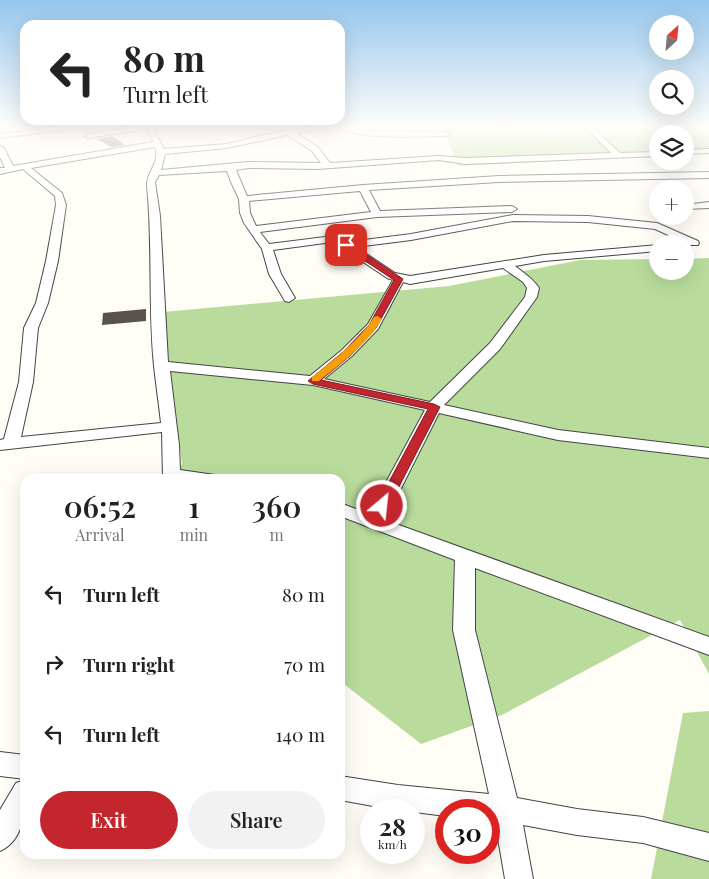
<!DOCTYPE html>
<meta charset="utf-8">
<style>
body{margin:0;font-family:"Playfair Display",serif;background:#f2f2f2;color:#222;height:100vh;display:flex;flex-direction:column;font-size:19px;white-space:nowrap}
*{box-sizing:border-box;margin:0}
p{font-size:16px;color:#767676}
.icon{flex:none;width:28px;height:28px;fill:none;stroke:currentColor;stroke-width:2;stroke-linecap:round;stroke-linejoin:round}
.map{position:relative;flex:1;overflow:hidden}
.panel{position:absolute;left:20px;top:474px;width:325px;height:385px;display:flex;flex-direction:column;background:#fff;border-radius:15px;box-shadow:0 5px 20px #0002}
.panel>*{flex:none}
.guide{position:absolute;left:20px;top:20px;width:325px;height:105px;border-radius:15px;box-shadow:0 5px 20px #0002;background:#fff;color:#222;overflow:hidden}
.needle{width:32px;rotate:26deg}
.tools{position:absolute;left:649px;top:15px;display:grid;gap:10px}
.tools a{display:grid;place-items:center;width:45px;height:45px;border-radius:50%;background:#fff;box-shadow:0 5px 20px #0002;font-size:25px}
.speed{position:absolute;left:360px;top:799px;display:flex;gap:10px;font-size:25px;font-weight:700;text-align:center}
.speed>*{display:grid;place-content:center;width:65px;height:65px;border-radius:50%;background:#fff;box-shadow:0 5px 20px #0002;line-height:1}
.speed small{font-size:12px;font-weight:400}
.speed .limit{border:8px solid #d22;background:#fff;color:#111}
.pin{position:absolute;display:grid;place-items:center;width:42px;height:42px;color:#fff;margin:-21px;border-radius:10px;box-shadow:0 2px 8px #0006}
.me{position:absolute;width:55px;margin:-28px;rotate:28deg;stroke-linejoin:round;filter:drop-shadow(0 0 4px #0008)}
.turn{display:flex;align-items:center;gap:18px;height:105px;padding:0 20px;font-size:22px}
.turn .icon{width:65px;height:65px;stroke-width:2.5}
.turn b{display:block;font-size:35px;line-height:42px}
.eta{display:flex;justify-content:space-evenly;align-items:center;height:85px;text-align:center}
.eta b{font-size:30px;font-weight:600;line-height:35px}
.cta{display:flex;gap:10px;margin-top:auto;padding:10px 20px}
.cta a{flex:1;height:58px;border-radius:30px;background:#c4262e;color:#fff;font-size:20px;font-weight:600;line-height:58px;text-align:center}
.cta a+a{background:#f2f2f2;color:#222}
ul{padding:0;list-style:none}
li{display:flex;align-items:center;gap:15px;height:70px;padding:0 20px}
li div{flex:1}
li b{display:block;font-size:19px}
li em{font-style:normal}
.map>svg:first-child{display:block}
.forest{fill:#b9dc9c}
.building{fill:#5a524d}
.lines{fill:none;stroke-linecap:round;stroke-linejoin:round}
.minor-casing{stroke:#444;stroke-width:2}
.minor{fill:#fff;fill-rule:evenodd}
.route{fill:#c4262e;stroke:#7f191e}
.slow{fill:#f59e0b}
</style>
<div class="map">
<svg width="709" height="879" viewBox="0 0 709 879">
<rect width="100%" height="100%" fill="#fffdf5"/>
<g class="forest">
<path d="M443,126H709V153L685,154V134H658L657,156L458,166Z"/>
<path d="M709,258V674L680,620L502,715L421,744L340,681V479H175L182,464L163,312L449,286L580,260L657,259L658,271H685V259Z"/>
<path d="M709,711V879H651L683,713Z"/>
</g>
<g class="building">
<path d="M112,136L125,145L112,147L96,139Z"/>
<path d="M146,309V321L102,325L103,313Z"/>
</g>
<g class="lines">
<g class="minor-casing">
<g id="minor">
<path d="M65,126H84L80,128L0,138V134Z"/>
<path d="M140,126H155L156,133L164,149L227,144L286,130L323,126V128L296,133L318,147L330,163L439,156L465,158L611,153L584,126H591L620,153L658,152V156L465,164L439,160L318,169L248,168L236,170L247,196L363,185L499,176L709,172V178L499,182L369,190L380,211L512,206L517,209L512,212L377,217L260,232L269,244L325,237L348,242L411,234L513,215L588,216L657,223L698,241L699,243L698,245H690L655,229L588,222L513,221L411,240L356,247L395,273L410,276L544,255L658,245V251L544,261L515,266C524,273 532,278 539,288L537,297L500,349L444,405L558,430L709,448V458L558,440L439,413L385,520L709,637V655L475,568V630L517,798L577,809L643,817L709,833V861L643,843L577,835L523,825L533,879H505L495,821L489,820V810H446V816L414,812V810H395L340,800V776L398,785L489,794L453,630L455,560L340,516V503L369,514L425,410L313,385L170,371L179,445L180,470L215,475L218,479H163L162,432L0,450V440L4,439L19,382L24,328L36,303L46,261L56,205L55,196L23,169L0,174V168H5L0,157V146L4,148L13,166L153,142L148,129L88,138L84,136L88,134ZM287,135L312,151L321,163L248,162L161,170L165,154L227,148ZM155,147C161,162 146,172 147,186C153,246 148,307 154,366C156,385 159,404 161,423L21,437L33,382L38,328L48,303L58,261L66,205L62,193L31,168ZM227,171L231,182L239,199L240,213L244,223L262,249L269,274L285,301L289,302L295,298L281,274L273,250L325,243L338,245L387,278L393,280L368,324L342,350L310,376L168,362L160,216L155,182L159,175ZM360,191L371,212L256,226L250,213L249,201ZM503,268L523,282L527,288L525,297L490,343L430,402L324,379L352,356L378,329L403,282L410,284Z"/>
<path d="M337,126H347L366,131L446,132L450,134L446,136C420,136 356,141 337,126Z"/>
<path d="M522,126H529L532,129L525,131Z"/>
<path d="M552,126H558L562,131L555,133Z"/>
<path d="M645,126H653L663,134L656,136Z"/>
<path d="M709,149V153L685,154V150Z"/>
<path d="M709,202V208L685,209V205Z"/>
<path d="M0,752L25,755V779L0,776Z"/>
<path d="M25,780C25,804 27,839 0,851V810L16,783Z"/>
</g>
</g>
<use href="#minor" class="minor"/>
</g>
<linearGradient id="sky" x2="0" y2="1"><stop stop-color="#95c6ee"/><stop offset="0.51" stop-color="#fffefa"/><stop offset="1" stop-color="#fffefa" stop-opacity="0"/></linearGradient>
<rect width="709" height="249" fill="url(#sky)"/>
<path class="route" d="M344,243H349L403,279L376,328L351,355L321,380L434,404L440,407L389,506L382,511L376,506L428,409L313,384L308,381L344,351L369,325L394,280L344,247Z"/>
<path class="slow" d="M377,316L382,319C368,344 341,363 319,381H312V377C334,359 359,341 374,317Z"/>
</svg>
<div class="tools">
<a><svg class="needle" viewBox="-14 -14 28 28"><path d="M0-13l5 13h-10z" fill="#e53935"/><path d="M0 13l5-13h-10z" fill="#767676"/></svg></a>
<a><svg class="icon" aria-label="search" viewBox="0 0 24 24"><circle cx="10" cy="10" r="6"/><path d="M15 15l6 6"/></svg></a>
<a><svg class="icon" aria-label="layers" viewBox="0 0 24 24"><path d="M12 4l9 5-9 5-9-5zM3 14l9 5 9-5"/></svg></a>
<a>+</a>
<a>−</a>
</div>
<div class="speed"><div>28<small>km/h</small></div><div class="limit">30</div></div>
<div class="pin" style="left:346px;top:245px;background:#d93025"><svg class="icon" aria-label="arrive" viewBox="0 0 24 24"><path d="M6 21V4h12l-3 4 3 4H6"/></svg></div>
<svg class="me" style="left:382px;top:506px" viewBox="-20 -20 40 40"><circle r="17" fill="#c4262e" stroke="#fff" stroke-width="3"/><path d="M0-11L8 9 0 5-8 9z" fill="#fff"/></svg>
<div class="guide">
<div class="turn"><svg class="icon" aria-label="left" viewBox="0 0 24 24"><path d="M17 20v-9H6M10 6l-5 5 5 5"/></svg><div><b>80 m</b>Turn left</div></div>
</div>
<section class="panel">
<div class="eta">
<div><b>06:52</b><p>Arrival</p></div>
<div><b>1</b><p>min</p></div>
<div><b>360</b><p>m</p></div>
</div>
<ul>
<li><svg class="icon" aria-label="left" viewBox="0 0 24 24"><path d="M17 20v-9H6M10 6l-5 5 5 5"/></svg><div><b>Turn left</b></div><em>80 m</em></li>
<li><svg class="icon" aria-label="right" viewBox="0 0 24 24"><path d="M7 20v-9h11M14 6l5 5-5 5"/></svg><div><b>Turn right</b></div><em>70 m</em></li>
<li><svg class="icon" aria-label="left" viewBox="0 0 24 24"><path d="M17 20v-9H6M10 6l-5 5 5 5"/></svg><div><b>Turn left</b></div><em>140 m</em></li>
</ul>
<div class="cta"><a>Exit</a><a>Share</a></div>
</section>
</div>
